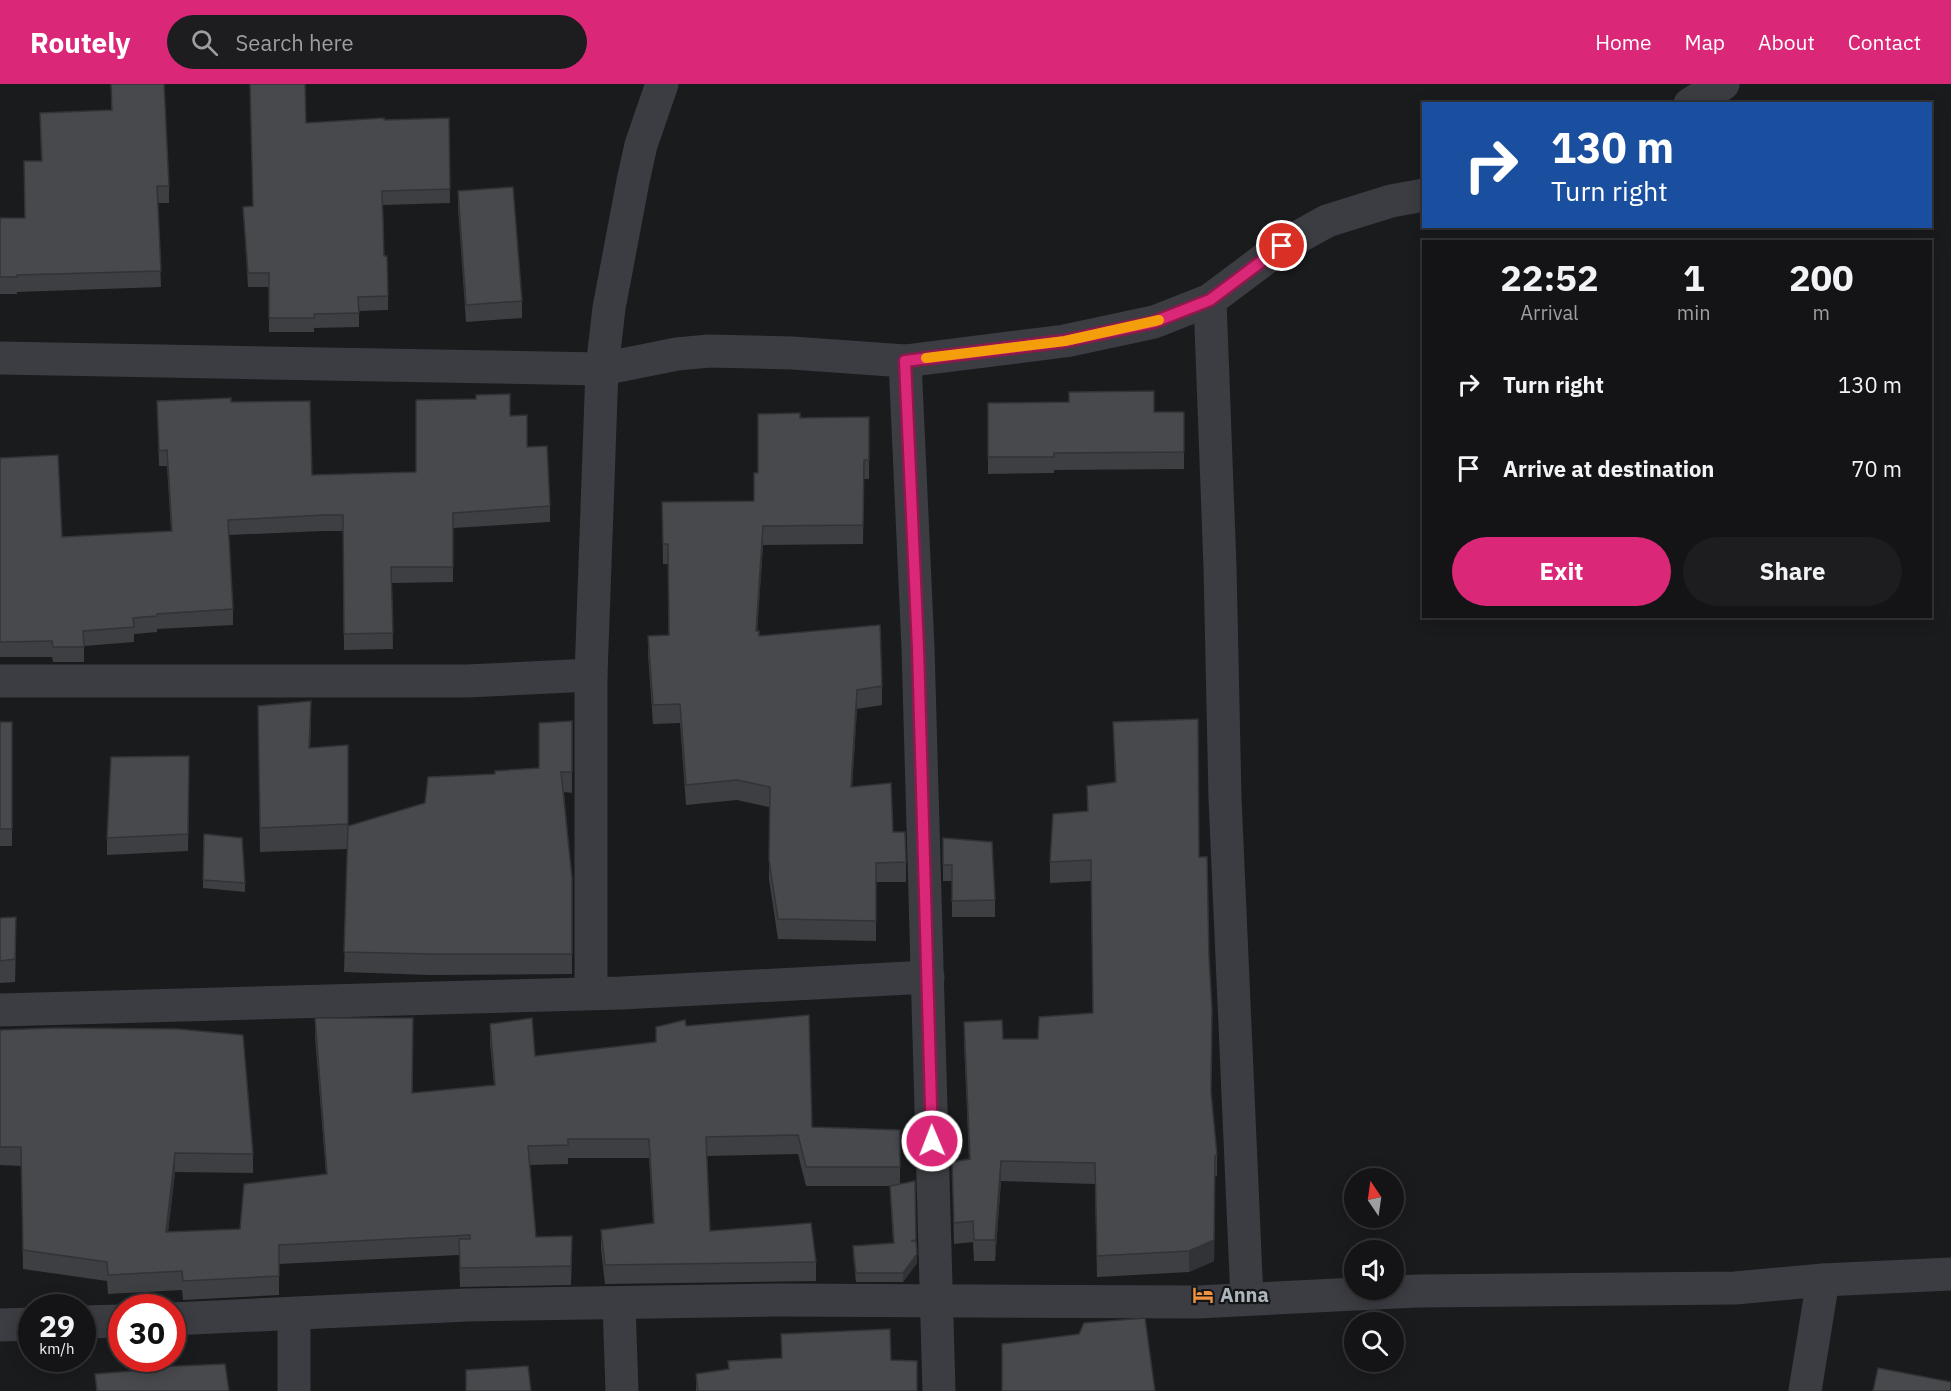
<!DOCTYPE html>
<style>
body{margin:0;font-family:"IBM Plex Sans",sans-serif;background:#1d1d1f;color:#f1f3f6;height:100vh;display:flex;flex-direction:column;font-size:22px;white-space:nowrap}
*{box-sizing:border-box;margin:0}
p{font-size:20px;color:#9d9ea1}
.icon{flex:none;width:33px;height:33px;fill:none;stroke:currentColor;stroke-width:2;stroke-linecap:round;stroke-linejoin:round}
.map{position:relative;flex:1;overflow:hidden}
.panel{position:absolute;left:1422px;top:156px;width:510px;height:378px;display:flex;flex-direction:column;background:#141416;border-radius:0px;box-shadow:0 3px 15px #0003,0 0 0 2px #333335}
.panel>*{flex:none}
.guide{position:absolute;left:1422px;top:18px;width:510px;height:126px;border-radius:0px;box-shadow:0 3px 15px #0003,0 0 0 2px #333335;background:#1a4fa0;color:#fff;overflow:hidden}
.needle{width:39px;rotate:347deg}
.controls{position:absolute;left:1344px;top:1084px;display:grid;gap:12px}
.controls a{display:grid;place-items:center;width:60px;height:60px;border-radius:50%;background:#141416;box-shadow:0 3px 15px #0003,0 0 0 2px #333335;font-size:30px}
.speed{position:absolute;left:18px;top:1210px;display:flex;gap:12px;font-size:30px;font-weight:700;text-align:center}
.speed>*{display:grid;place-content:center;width:78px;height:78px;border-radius:50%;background:#141416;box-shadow:0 3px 15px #0003,0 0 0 2px #333335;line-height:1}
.speed small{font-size:15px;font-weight:400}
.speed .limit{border:9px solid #d22;background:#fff;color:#111}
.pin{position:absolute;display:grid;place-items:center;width:51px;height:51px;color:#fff;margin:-26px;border:3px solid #fff;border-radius:50%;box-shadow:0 2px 6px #0007}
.me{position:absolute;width:66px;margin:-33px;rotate:359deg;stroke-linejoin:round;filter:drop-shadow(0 0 4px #0008)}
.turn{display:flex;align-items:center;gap:21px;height:126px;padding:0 30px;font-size:27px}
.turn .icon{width:78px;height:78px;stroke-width:2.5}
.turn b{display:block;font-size:42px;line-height:51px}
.eta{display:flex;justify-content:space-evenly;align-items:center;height:102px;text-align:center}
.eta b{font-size:36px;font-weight:800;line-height:42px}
.action{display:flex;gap:12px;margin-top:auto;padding:12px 30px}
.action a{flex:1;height:69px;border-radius:36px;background:#db2777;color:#fff;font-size:24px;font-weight:800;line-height:69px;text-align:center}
.action a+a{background:#1d1d1f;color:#f1f3f6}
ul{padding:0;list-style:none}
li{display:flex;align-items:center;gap:18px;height:84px;padding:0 30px}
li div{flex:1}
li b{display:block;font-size:22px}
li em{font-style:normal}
header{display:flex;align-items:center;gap:36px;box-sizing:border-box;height:84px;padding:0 30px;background:#db2777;color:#fff}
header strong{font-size:28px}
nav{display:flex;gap:33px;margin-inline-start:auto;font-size:21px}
.search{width:420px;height:54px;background:#1d1d1f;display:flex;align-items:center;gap:15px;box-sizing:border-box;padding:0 21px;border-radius:33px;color:#9d9ea1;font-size:22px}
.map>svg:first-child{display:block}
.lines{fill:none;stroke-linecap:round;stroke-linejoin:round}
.minor{stroke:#3b3d42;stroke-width:33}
.wall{fill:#3d3f42}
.shaded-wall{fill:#323336}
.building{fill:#47494d;stroke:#323336;stroke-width:1.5}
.route-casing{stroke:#8e194d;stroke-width:15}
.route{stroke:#db2777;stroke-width:10}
.slow{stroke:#f59e0b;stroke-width:10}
.labels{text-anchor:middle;stroke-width:4.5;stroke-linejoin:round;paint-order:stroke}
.poi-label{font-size:20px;font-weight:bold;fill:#adb4bc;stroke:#151618;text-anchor:start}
</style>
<header>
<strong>Routely</strong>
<div class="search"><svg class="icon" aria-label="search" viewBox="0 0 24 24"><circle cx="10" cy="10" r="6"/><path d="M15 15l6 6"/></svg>Search here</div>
<nav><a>Home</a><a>Map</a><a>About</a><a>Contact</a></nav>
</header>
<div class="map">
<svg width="1951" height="1307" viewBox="0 0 1951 1307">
<rect width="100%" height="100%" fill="#1a1b1d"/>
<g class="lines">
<g class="minor">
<path d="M1690,20L1723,0"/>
<path d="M1210,216L1220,483L1225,714L1247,1215"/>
<path d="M0,274L602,285L677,270L709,267L792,269L905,277L1065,257L1154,238L1210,216L1282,162L1327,137L1391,117L1424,111"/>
<path d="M905,277L918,564L939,1307"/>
<path d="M0,597H467L591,591"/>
<path d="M591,909V591L602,285L609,224L633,97L641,61L662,0"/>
<path d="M0,926L622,909L928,893"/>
<path d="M619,1220L622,1307"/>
<path d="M294,1230V1307"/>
<path d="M172,1235L467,1221L776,1216L1197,1218L1417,1207L1735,1204L1823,1196L1951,1190"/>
<path d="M82,1238L122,1237"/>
<path d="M0,1241L32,1240"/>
<path d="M1805,1307L1823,1196"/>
</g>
</g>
<g class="wall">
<path d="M111,0L169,102V119H158L161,203L17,208V210H0V134H25L41,77L40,29L111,26Z"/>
<path d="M449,34L450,119L383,121L384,172L388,212V226L359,227V243L314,244V248H269V203H248L243,123L253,122L306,39Z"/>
<path d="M458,107L522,217V234L466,238L458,124Z"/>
<path d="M157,317L231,318L312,391L416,388L510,332L527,363L550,422V438L453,444V498L392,499L393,565L344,566L343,447H323L229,451L233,525V541L157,545V548L134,550V558L84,562V578H53L52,573H0V374L62,453L171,447L167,382H159Z"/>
<path d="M988,319L1154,328H1184V385L1054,386V389L988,390Z"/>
<path d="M869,333V395H864L863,460L763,461L757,547L759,552L882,602V621L857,625L852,703L893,748L906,778V798H876V857L778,855L769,795V723L737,716L686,721L680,639L653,640L648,571V552L669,551L668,480H663L662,418L754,417L758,389L800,334Z"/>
<path d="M258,622L311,641L310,664L348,661V744L425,719L495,690L539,684L572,637V709L564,708L572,794V890L430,891L344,888L348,765L260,768Z"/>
<rect x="0" y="638" width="12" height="124"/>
<path d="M1113,638L1199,773L1211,1011L1217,1071V1092H1215L1214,1177L1189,1188L1097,1193L1095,1100L1001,1097L995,1177H974L973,1158L954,1160L952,1078L969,1075L964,959V938L1003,955H1038L1093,929L1091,797L1050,799V778L1087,727V702L1115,698Z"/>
<path d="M189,672L188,767L107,771V754Z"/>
<path d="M204,750L245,799V808L203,804Z"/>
<path d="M943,754L995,816V833H952V797H943Z"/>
<path d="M0,834L16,855L15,898L0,899Z"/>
<path d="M315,934L412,1009L494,1001L490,959V940L535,972L656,958L686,942L812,1043L900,1046V1100L917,1179L903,1198H856L853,1171V1162L893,1159L890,1110V1102H806L798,1070L707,1072L710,1147L816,1178V1197L605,1200L601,1165V1146L653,1139L649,1074H568V1080L530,1081L536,1153L572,1171L571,1201L460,1203L459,1171L279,1180V1211L183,1216L182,1206L108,1210L107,1197L23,1185L21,1082L0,1081V946L253,1070V1089L175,1088L168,1148L240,1145L326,1090L315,953Z"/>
<path d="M781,1250L891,1276L917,1307H696V1290L728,1285V1277L781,1274Z"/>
</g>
<g class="shaded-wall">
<path d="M763,442V461L756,567V547Z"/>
<path d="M857,606V625L851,723V703Z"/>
<path d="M311,617V641L309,688V664Z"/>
<path d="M16,833V855L15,898V875Z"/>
<path d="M175,1069V1088L166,1166V1148Z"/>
<path d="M1215,1072L1214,1177L1189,1188V1167Z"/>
<path d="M1001,1077V1097L995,1177V1156Z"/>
<path d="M917,1170V1179L903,1198V1189Z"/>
</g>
<g class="building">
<path d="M111,0H164L169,102H157L161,187L17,191V193H0V134H25L24,77H42L40,29L112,26Z"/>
<path d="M250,0H305L306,39L384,34V36L449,34L450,105L382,107L384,172H387L388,212L358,213L359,229L314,230V234H269V189H248L243,123L253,122Z"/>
<path d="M513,103L522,217L466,221L458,107Z"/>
<path d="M1154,307V328H1184V368L1054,369V373H988V319L1069,318V308Z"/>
<path d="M510,310V332L527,331V363L547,362L550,422L453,429V483H391L393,549L344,550L343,431H323L228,436L233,525L157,530V532L133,534L134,543L83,547L84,563H53L52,557L0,558V374L58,371L62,453L172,447L167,366L159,367L157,317L231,314V318L310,317L312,391L416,388V316L476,315V311Z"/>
<path d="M800,329V334L869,333V376H864L863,441L763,442L756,547H759V552L880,541L882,602L857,606L851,703L891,699L893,748H905L906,778L876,779V837L778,835L769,776L770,703L737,696L686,701L680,620L653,621L648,552L669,551L668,460H663L662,418L754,417V389H758V330Z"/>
<path d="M311,617L309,664L348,661V740L260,744L258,622Z"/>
<path d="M1198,635L1199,773H1207L1209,873L1212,926L1211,1008L1217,1071L1215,1072L1214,1156L1189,1167L1097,1172L1095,1079L1001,1077L995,1156H974L973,1137L954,1139L952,1078L970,1075L964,938L1002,936L1003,955H1038L1039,933L1093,929L1091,776L1050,778L1053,730L1088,727L1087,702L1116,698L1113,638Z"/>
<path d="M572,637V688H561L572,794V870H430L344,868L348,742L425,719L428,693L495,690V687L539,684V639Z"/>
<rect x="0" y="638" width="12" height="107"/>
<path d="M189,672L188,750L107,754L111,673Z"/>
<path d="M204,750L242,754L245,799L203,796Z"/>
<path d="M943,754L992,758L995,816L952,817V781H943Z"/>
<path d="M16,833L15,875L0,877V834Z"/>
<path d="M809,931L812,1043L900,1046V1083H806L798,1051L706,1053L710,1147L811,1139L816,1178L605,1181L601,1146L654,1139L649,1055H568V1061L528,1062L536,1153L572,1152L571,1182L460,1184L459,1155H470V1151L279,1161V1192L183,1197L182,1187L108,1191L107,1178L23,1166L21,1063H0V946L55,944L178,945L243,951L253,1070L175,1069L166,1148L240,1145L244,1100L327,1090L315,934H413L412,1009L495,1001L490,940L532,934L535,972L656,958V943L685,936L686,942Z"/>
<path d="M915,1097L916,1156L911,1157H916L917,1170L903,1189H856L853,1162L894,1159L890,1102Z"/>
<path d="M1145,1234L1155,1307H1002V1260L1079,1250L1084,1239Z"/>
<path d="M890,1245L891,1276L917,1277V1307H698L696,1290L729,1285L728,1277L782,1274L781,1250Z"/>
<path d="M225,1280L229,1307H97L95,1290L157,1285V1283Z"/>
<path d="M528,1282L531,1307H466V1286Z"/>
<path d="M1878,1284L1951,1298V1307H1873Z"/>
</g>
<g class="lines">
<g class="route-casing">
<path id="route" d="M932,1057L918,564L905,277L1065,257L1154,238L1210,216L1282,162"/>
</g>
<use href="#route" class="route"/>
<path class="slow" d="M926,274L1065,257L1159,236"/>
</g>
<defs>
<g id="hotel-bare" transform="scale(1.62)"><path d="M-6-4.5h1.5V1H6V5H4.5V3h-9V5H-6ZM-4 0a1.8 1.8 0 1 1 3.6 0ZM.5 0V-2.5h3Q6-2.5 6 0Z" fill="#f2933d" stroke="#151618" stroke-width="2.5" paint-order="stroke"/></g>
</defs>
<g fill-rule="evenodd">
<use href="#hotel-bare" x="1203" y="1211"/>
</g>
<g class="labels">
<g class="poi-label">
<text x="1220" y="1218">Anna</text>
</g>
</g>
</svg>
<div class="controls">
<a><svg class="needle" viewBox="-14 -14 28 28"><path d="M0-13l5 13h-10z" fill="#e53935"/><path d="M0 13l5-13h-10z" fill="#9d9ea1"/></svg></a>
<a><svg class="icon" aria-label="sound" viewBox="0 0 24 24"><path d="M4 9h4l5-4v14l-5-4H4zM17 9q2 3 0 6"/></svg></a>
<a><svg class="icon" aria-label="search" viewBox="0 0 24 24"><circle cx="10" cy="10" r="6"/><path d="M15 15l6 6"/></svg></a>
</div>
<div class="speed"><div>29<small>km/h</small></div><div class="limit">30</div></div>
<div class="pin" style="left:1282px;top:162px;background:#d93025"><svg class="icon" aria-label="arrive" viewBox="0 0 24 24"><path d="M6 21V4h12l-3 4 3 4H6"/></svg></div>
<svg class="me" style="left:932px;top:1057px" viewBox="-20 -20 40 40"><circle r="17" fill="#db2777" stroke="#fff" stroke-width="3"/><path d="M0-11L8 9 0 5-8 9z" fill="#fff"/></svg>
<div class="guide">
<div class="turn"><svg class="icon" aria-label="right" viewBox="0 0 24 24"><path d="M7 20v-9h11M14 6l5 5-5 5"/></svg><div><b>130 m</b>Turn right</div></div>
</div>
<section class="panel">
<div class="eta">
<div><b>22:52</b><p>Arrival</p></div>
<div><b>1</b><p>min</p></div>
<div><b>200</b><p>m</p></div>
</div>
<ul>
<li><svg class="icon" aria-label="right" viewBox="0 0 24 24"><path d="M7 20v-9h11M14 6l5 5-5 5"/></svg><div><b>Turn right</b></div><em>130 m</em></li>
<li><svg class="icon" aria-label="arrive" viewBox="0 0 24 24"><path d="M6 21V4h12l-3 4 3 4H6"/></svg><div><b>Arrive at destination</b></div><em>70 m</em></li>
</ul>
<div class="action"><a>Exit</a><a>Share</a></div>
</section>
</div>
